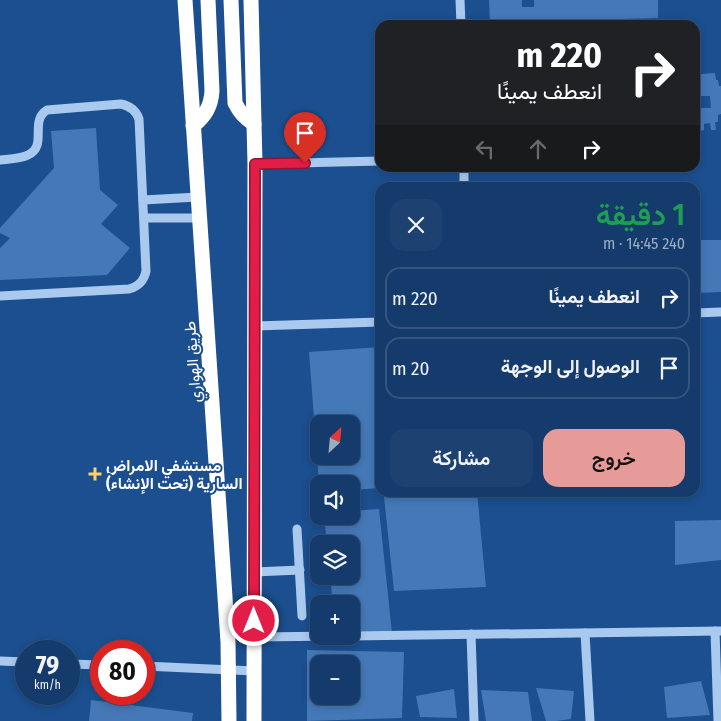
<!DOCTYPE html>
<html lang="ar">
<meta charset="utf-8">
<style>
body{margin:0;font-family:"Fira Sans Condensed",Vazirmatn,sans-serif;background:#1d4271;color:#f1f3f6;direction:rtl;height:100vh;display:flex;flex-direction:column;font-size:19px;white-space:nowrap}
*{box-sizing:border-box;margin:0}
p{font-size:16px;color:#9dadc1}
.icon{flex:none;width:28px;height:28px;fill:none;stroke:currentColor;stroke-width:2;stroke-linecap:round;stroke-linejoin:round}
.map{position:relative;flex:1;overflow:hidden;direction:ltr}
.panel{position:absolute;left:375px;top:182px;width:325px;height:315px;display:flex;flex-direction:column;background:#143b6b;border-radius:15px;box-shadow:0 2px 8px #0003,0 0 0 1px #33557e;direction:rtl}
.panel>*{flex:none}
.banner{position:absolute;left:375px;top:20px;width:325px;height:152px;border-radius:15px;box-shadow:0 2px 8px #0003,0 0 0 1px #33557e;direction:rtl;background:#202124;color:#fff;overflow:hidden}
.needle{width:32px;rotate:26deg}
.buttons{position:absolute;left:310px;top:415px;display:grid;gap:10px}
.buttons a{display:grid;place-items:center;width:50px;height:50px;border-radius:10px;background:#143b6b;box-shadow:0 2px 8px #0003,0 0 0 1px #33557e;font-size:25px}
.speed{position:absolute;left:15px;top:640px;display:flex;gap:10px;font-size:25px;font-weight:700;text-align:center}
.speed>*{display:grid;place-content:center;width:65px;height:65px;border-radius:50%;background:#143b6b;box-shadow:0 2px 8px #0003,0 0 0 1px #33557e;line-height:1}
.speed small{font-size:12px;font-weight:400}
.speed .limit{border:8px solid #d22;background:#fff;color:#111}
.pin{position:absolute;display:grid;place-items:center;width:42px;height:42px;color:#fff;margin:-51px -21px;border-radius:50% 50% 50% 0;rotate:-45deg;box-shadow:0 0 5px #0007}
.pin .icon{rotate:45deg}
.me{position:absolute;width:55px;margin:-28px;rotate:0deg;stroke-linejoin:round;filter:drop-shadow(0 0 4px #0008)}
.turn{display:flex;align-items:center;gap:18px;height:105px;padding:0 15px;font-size:22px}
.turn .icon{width:65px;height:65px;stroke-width:2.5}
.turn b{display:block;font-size:35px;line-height:42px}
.lanes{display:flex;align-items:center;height:48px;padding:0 15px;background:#0003;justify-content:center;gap:25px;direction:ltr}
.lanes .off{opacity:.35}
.round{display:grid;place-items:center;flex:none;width:52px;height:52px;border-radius:15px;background:#1d4271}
.head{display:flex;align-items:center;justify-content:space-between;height:85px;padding:0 15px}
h1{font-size:30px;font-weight:600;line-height:38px;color:#1e9e55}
.button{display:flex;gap:10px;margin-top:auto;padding:10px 15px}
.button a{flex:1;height:58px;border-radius:15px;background:#e69b98;color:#111;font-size:20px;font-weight:600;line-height:58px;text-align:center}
.button a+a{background:#1d4271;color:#f1f3f6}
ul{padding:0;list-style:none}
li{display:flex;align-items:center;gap:15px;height:62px;margin:0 10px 8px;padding:0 5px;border:2px solid #33557e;border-radius:15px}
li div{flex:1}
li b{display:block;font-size:19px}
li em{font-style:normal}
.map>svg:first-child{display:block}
.building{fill:#4478b7;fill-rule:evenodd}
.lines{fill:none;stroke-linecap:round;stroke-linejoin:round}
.minor{stroke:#a9c9ee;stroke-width:9}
.highway{stroke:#fff;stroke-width:15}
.route-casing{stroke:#92132f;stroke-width:12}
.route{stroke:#e11d48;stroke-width:9}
.poi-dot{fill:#ffd166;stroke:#1b4f8f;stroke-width:2}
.labels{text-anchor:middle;stroke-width:4;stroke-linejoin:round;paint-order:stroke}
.street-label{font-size:16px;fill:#fff;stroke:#1b4f8f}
.poi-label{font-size:16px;font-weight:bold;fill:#fff;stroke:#1b4f8f;text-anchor:start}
</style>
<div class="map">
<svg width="721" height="721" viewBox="0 0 721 721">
<rect width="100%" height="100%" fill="#1b4f8f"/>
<g class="building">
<path d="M489,0H522V7H534V0H658V18L550,21V25H532V22L490,23Z"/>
<path d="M715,73L716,80H718L719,86H721V114L718,115V122H715L716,130H711L710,123L704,124V130L700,131L699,122H696L695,108H711L710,96H695V87H701L700,84H695V77L701,76V74Z"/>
<path d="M96,128L100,190L118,205L101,224L130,248L107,275L0,280V248L10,238L0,233V228L54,168L51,131Z"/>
<path d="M695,240H721V292L695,293Z"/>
<path d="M380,347V488L351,490V484H319L309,352ZM319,424H351V456H319Z"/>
<path d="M409,492H477L486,587L394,591L384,497Z"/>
<path d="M379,509L392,633L351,631V604H333L330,576H351V544H327L324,516H351V511Z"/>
<path d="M721,520V560L675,565V521Z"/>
<path d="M307,650L404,652L402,718L307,721ZM319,664H351V696H319Z"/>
<path d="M701,681L710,715L667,718L664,687Z"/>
<path d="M536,688L574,691L571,719L556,721H546Z"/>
<path d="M454,689L457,718L420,717L416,696Z"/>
<path d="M481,690L528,692L532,721H486Z"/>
<path d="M91,700L193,713L192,721H89Z"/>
</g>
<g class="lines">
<g class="minor">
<path d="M460,0L461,25"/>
<path d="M0,160C9,159 20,159 28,155C48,146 29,121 47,110L121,104C130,106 136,110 139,119L146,271C144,281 139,286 129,289L0,296"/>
<path d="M255,164L380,161"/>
<path d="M464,168V188"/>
<path d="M143,200L198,197"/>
<path d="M144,218H199"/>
<path d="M695,313L721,312"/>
<path d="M255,326L380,322"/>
<path d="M297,529L302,616"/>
<path d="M254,572L300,570"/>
<path d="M715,631L718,721"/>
<path d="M585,633L590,721"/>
<path d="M471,634L474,721"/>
<path d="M351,636L721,631"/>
<path d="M254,637L341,636"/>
<path d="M0,661L26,662"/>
<path d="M69,664L101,665"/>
<path d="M144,666L254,671"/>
</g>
<g class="highway">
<path d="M185,0L228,642L229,721"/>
<path d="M231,0L235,103C240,113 245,118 254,124"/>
<path d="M251,0L255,164L254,721"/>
<path d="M193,126C205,116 211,107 212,91L208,0"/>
</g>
</g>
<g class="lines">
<g class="route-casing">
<path id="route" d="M254,621L255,164L305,163"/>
</g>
<use href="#route" class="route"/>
</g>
<path class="poi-dot" d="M92.5 466.5h5v5h5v5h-5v5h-5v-5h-5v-5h5z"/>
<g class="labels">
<g class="street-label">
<text transform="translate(192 362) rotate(-94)" y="6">طريق الهواري</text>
</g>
<g class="poi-label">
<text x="106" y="471">مستشفي الامراض<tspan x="106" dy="18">السارية (تحت الإنشاء)</tspan></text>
</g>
</g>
</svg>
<div class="buttons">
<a><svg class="needle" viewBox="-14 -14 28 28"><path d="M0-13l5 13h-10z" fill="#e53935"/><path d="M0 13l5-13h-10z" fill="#9dadc1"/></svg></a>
<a><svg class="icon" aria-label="sound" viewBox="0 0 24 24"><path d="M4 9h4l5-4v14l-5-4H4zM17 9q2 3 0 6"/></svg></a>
<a><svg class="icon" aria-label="layers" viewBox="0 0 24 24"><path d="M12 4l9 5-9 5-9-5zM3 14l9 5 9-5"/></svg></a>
<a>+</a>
<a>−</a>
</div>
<div class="speed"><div>79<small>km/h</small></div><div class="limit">80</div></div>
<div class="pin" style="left:305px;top:163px;background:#d93025"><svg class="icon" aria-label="arrive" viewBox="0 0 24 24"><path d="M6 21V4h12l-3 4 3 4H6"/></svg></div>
<svg class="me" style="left:254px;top:621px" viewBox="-20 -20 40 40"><circle r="17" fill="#e11d48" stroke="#fff" stroke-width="3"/><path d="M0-11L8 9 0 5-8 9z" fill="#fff"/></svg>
<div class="banner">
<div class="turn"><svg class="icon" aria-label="right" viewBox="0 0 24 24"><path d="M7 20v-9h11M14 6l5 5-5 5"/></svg><div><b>220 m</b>انعطف يمينًا</div></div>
<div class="lanes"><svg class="icon off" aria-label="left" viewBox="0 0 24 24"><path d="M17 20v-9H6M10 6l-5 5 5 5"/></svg><svg class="icon off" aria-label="ahead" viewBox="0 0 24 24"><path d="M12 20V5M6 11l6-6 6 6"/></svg><svg class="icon" aria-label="right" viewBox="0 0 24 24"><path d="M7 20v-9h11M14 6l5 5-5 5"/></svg></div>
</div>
<section class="panel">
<div class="head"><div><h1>1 دقيقة</h1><p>240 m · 14:45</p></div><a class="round"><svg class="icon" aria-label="close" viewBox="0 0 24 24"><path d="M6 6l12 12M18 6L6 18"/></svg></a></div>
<ul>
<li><svg class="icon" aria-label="right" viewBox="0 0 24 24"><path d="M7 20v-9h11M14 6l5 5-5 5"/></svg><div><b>انعطف يمينًا</b></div><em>220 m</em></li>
<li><svg class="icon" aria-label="arrive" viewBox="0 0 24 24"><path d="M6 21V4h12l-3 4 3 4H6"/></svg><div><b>الوصول إلى الوجهة</b></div><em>20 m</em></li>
</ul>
<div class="button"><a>خروج</a><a>مشاركة</a></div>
</section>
</div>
